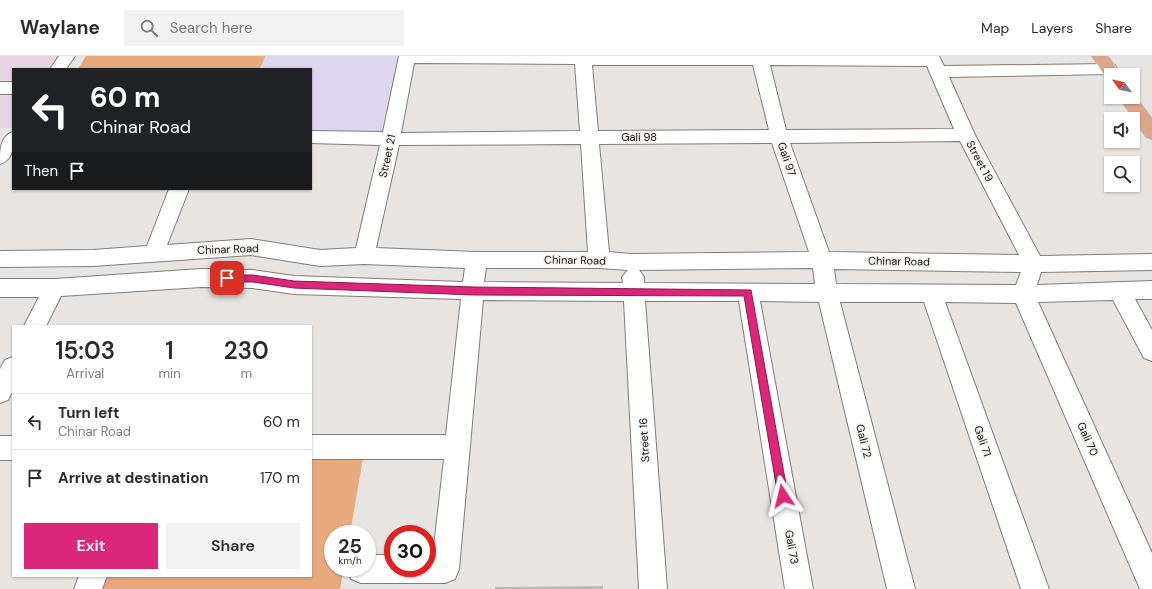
<!DOCTYPE html>
<style>
body{margin:0;font-family:"DM Sans",sans-serif;background:#f2f2f3;color:#2b2b33;height:100vh;display:flex;flex-direction:column;font-size:15px;white-space:nowrap}
*{box-sizing:border-box;margin:0}
p{font-size:13px;color:#7c7c81}
.icon{flex:none;width:22px;height:22px;fill:none;stroke:currentColor;stroke-width:2;stroke-linecap:round;stroke-linejoin:round}
.map{position:relative;flex:1;overflow:hidden}
.sheet{position:absolute;left:12px;top:269px;width:300px;height:252px;display:flex;flex-direction:column;background:#fff;border-radius:0px;box-shadow:0 1px 3px #0004}
.sheet>*{flex:none}
.hud{position:absolute;left:12px;top:12px;width:300px;height:122px;border-radius:0px;box-shadow:0 1px 3px #0004;background:#202124;color:#fff;overflow:hidden}
.needle{width:26px;rotate:302deg}
.fabs{position:absolute;left:1104px;top:12px;display:grid;gap:8px}
.fabs a{display:grid;place-items:center;width:36px;height:36px;border-radius:0px;background:#fff;box-shadow:0 1px 3px #0004;font-size:20px}
.speed{position:absolute;left:324px;top:469px;display:flex;gap:8px;font-size:20px;font-weight:700;text-align:center}
.speed>*{display:grid;place-content:center;width:52px;height:52px;border-radius:50%;background:#fff;box-shadow:0 1px 3px #0004;line-height:1}
.speed small{font-size:10px;font-weight:400}
.speed .limit{border:6px solid #d22;background:#fff;color:#111}
.pin{position:absolute;display:grid;place-items:center;width:34px;height:34px;color:#fff;margin:-17px;border-radius:8px;box-shadow:0 2px 6px #0006}
.me{position:absolute;width:44px;margin:-22px;rotate:350deg;stroke-linejoin:round;filter:drop-shadow(0 0 3px #0008)}
.turn{display:flex;align-items:center;gap:14px;height:84px;padding:0 12px;font-size:18px}
.turn .icon{width:52px;height:52px;stroke-width:2.5}
.turn b{display:block;font-size:28px;line-height:34px}
.then{display:flex;align-items:center;height:38px;padding:0 12px;background:#0003;gap:8px;font-size:15px}
.eta{display:flex;justify-content:space-evenly;align-items:center;height:68px;text-align:center}
.eta b{font-size:24px;font-weight:600;line-height:28px}
.cta{display:flex;gap:8px;margin-top:auto;padding:8px 12px}
.cta a{flex:1;height:46px;border-radius:0px;background:#db2777;color:#fff;font-size:16px;font-weight:600;line-height:46px;text-align:center}
.cta a+a{background:#f2f2f3;color:#2b2b33}
ul{padding:0;list-style:none}
li{display:flex;align-items:center;gap:12px;height:56px;padding:0 12px;border-top:1px solid #e1e1e2}
li div{flex:1}
li b{display:block;font-size:15px}
li em{font-style:normal}
header{display:flex;align-items:center;gap:24px;box-sizing:border-box;height:56px;padding:0 20px;background:#fff;border-bottom:1px solid #e1e1e2}
header strong{font-size:19px}
nav{display:flex;gap:22px;margin-inline-start:auto;font-size:14px}
.search{width:280px;height:36px;background:#f2f2f3;display:flex;align-items:center;gap:10px;box-sizing:border-box;padding:0 14px;border-radius:0px;color:#7c7c81;font-size:15px}
.map>svg:first-child{display:block}
.commercial{fill:#e5d5e7}
.education{fill:#ded6ec}
.green{fill:#e8aa7d}
.building{fill:#bdb9b6}
.lines{fill:none;stroke-linecap:round;stroke-linejoin:round}
.minor-casing{stroke:#817d7b;stroke-width:2}
.major-casing{stroke:#c2c1c1;stroke-width:2}
.minor{fill:#fff;fill-rule:evenodd}
.major{fill:#dca68b;fill-rule:evenodd}
.route{fill:#db2777;stroke:#8e194d}
.labels{text-anchor:middle;stroke-width:3;stroke-linejoin:round;paint-order:stroke}
.street-label{font-size:11px;fill:#131110;stroke:#f5f1ee}
</style>
<header>
<strong>Waylane</strong>
<div class="search"><svg class="icon" aria-label="search" viewBox="0 0 24 24"><circle cx="10" cy="10" r="6"/><path d="M15 15l6 6"/></svg>Search here</div>
<nav><a>Map</a><a>Layers</a><a>Share</a></nav>
</header>
<div class="map">
<svg width="1152" height="533" viewBox="0 0 1152 533">
<rect width="100%" height="100%" fill="#e8e4e1"/>
<path class="commercial" d="M0,0H61L52,13H13V72H0Z"/>
<path class="education" d="M265,0H412L394,78L311,76V13H260Z"/>
<g class="green">
<path d="M86,0H265L260,13H78Z"/>
<path d="M311,402H363L350,478H333V512H344L340,533H101L106,520H311Z"/>
</g>
<path class="building" d="M603,530V533H495V531Z"/>
<g class="lines">
<g class="minor-casing">
<g id="minor">
<path d="M59,0H75L66,13H50Z"/>
<path d="M939,0L944,10L1109,8L1115,9L1117,13L1115,17L1109,18L949,21L975,79L1040,200L1152,198V214L1041,216L1037,229L1152,225V243H1135L1152,274V305L1144,302L1113,244L1038,246L1152,497V533H1140L1016,247L945,246L1049,533H1021L924,246H840L915,533H887L819,246L760,245L813,533H785L739,245H645L667,533H639L624,245L483,244L459,513L455,523L445,527H361L351,523L347,513L367,512V499H393V512H427V499H433L444,403H311V379H446L461,243L294,238L253,232L201,231L61,240L46,270H24L39,241H0V223H55L201,213L253,214L294,220L463,226L465,212L364,208L320,210L251,199L93,210L0,211V195L93,194L147,190L169,133H189L167,189L251,183L320,194L356,192L380,89L311,87V75L383,76L399,0ZM414,7L575,8L580,75L401,77ZM592,9H753L769,74L598,75ZM770,9L927,10L954,73L786,74ZM960,85L1019,199L829,196L790,87ZM772,87L809,196L631,198L609,196L599,88ZM581,88L588,196H476L376,192L399,89ZM486,212H599L628,214L622,221L623,227L484,226ZM813,212L815,228L644,227V221L639,214ZM834,213L1021,216L1016,229L836,228Z"/>
<rect x="0" y="26" width="13" height="12"/>
<path d="M13,76C13,89 15,103 0,108C0,94 0,80 13,76Z"/>
<path d="M13,301V334L8,344L0,347V313L5,304Z"/>
<rect x="0" y="380" width="13" height="24"/>
<path d="M79,520H107L102,533H74Z"/>
</g>
</g>
<g class="major-casing">
<g id="major">
<path d="M1092,0H1108L1121,19H1111V24L1107,23Z"/>
<path d="M1133,37L1152,63V83L1146,81L1119,41H1133Z"/>
</g>
</g>
<use href="#minor" class="minor"/>
<use href="#major" class="major"/>
</g>
<path class="route" d="M227,219H253L294,225L474,231L751,234L788,440L787,443L783,445L779,443L778,440L744,240L474,239L294,232L253,226H227L223,222Z"/>
<g class="labels">
<g class="street-label">
<text x="639" y="85">Gali 98</text>
<text transform="translate(387 100) rotate(-78)" y="4">Street 21</text>
<text transform="translate(787 103) rotate(71)" y="4">Gali 97</text>
<text transform="translate(980 105) rotate(62)" y="4">Street 19</text>
<text transform="translate(228 193) rotate(-2)" y="4">Chinar Road</text>
<text transform="translate(575 204) rotate(1)" y="4">Chinar Road</text>
<text transform="translate(899 205) rotate(1)" y="4">Chinar Road</text>
<text transform="translate(1088 383) rotate(66)" y="4">Gali 70</text>
<text transform="translate(644 384) rotate(-93)" y="4">Street 16</text>
<text transform="translate(864 385) rotate(76)" y="4">Gali 72</text>
<text transform="translate(983 385) rotate(71)" y="4">Gali 71</text>
<text transform="translate(792 491) rotate(80)" y="4">Gali 73</text>
</g>
</g>
</svg>
<div class="fabs">
<a><svg class="needle" viewBox="-14 -14 28 28"><path d="M0-13l5 13h-10z" fill="#e53935"/><path d="M0 13l5-13h-10z" fill="#7c7c81"/></svg></a>
<a><svg class="icon" aria-label="sound" viewBox="0 0 24 24"><path d="M4 9h4l5-4v14l-5-4H4zM17 9q2 3 0 6"/></svg></a>
<a><svg class="icon" aria-label="search" viewBox="0 0 24 24"><circle cx="10" cy="10" r="6"/><path d="M15 15l6 6"/></svg></a>
</div>
<div class="speed"><div>25<small>km/h</small></div><div class="limit">30</div></div>
<div class="pin" style="left:227px;top:222px;background:#d93025"><svg class="icon" aria-label="arrive" viewBox="0 0 24 24"><path d="M6 21V4h12l-3 4 3 4H6"/></svg></div>
<svg class="me" style="left:783px;top:440px" viewBox="-20 -20 40 40"><path d="M0-17L14 15 0 8-14 15z" fill="#db2777" stroke="#fff" stroke-width="4"/></svg>
<div class="hud">
<div class="turn"><svg class="icon" aria-label="left" viewBox="0 0 24 24"><path d="M17 20v-9H6M10 6l-5 5 5 5"/></svg><div><b>60 m</b>Chinar Road</div></div>
<div class="then">Then<svg class="icon" aria-label="arrive" viewBox="0 0 24 24"><path d="M6 21V4h12l-3 4 3 4H6"/></svg></div>
</div>
<section class="sheet">
<div class="eta">
<div><b>15:03</b><p>Arrival</p></div>
<div><b>1</b><p>min</p></div>
<div><b>230</b><p>m</p></div>
</div>
<ul>
<li><svg class="icon" aria-label="left" viewBox="0 0 24 24"><path d="M17 20v-9H6M10 6l-5 5 5 5"/></svg><div><b>Turn left</b><p>Chinar Road</p></div><em>60 m</em></li>
<li><svg class="icon" aria-label="arrive" viewBox="0 0 24 24"><path d="M6 21V4h12l-3 4 3 4H6"/></svg><div><b>Arrive at destination</b></div><em>170 m</em></li>
</ul>
<div class="cta"><a>Exit</a><a>Share</a></div>
</section>
</div>
